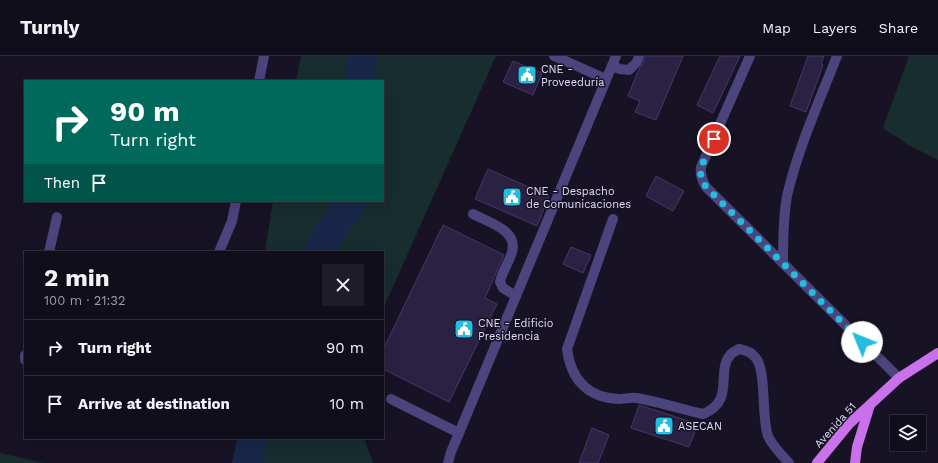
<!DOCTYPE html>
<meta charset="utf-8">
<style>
body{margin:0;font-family:"Work Sans",sans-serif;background:#1e1c29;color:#f1f3f6;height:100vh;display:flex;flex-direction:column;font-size:15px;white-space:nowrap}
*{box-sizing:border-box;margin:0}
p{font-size:13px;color:#9c9ca3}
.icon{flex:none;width:22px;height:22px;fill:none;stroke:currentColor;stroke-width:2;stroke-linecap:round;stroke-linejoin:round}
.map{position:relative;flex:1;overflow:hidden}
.drawer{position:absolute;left:24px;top:195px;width:360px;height:188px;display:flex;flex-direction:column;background:#110e1c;border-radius:0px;box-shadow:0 4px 16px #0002,0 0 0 1px #302e3b}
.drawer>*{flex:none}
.hud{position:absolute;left:24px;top:24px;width:360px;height:122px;border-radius:0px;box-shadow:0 4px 16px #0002,0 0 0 1px #302e3b;background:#00695c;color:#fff;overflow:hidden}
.tools{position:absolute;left:890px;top:359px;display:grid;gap:8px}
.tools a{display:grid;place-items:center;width:36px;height:36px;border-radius:0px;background:#110e1c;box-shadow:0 4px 16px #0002,0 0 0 1px #302e3b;font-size:20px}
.pin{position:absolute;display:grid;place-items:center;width:34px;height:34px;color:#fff;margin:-17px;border:2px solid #fff;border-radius:50%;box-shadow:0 1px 4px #0007}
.me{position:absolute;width:44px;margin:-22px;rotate:315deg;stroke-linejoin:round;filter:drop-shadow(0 0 3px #0008)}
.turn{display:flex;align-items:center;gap:14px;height:84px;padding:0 20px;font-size:18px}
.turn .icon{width:52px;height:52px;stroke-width:2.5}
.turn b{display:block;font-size:28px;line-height:34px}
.then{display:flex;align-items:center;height:38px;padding:0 20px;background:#0003;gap:8px;font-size:15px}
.round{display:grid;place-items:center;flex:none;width:42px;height:42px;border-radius:0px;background:#1e1c29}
.summary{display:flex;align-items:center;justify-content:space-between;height:68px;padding:0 20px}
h1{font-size:24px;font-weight:700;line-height:30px}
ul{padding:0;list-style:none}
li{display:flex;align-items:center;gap:12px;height:56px;padding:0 20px;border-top:1px solid #302e3b}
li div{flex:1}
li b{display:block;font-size:15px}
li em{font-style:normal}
header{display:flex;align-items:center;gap:24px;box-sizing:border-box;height:56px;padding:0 20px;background:#110e1c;border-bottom:1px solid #302e3b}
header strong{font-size:19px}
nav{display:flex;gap:22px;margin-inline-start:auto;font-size:14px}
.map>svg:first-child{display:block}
.green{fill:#172d2e}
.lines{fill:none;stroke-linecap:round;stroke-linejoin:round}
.river{stroke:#182749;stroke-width:30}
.building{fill:#2b2143;stroke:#46366c}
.minor{stroke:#4b447d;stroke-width:10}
.major{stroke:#c871eb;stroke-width:10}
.route{stroke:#22bde0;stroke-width:7;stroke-dasharray:0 12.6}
.labels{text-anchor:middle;stroke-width:3;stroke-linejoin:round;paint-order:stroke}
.poi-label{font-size:11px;fill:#e2dbfa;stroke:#171325;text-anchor:start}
.street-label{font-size:11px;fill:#e2dbfa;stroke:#171325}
</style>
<header>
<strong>Turnly</strong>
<nav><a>Map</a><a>Layers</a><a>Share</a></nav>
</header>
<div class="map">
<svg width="938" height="407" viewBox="0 0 938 407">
<rect width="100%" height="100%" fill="#171325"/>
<g class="green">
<path d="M301,0H496L383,253V196H265L273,145H383V25H296Z"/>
<path d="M909,0H938V104L907,88L883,72Z"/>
<path d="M237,382H364L373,407H235Z"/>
<path d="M0,397L43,407H0Z"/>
</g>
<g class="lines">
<g class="river">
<path d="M359,25L363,0"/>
<path d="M319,196L323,187L352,145"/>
<path d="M247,407L253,382"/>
</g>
</g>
<g class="building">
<path d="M645,0H683L656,64L635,56L640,45L628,40L639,13L643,8Z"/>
<path d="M720,0H740L713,57L697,49Z"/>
<path d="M808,0H824L821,8L823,9L806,56L790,50Z"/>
<path d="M513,5L542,17L533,39L503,26Z"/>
<path d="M488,113L549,140L537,170L475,143Z"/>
<path d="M656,120L684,135L673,155L646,140Z"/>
<path d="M443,169L504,199L485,242L497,248L449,346L383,313V294Z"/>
<path d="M571,191L591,199L583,217L563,208Z"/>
<path d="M639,349L698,368L689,391L631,372Z"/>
<path d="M592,372L609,379L598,407H579Z"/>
</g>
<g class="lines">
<g class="minor">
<path d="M554,0L606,23"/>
<path d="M750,0L701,111C700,119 702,124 706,131L899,322"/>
<path d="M612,10L620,13L629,14L637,6L639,0"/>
<path d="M259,25L264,0"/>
<path d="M473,158C490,167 521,175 511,199C508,208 502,216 500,226L503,232L516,240"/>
<path d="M613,163L567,293C571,324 588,342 619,343C625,343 631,341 637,342C659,346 681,353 703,358C736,345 715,315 731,298C733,296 736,295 739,293C745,294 751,296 755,301C767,313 761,361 768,380C773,391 781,398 789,407"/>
<path d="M49,196L57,161"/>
<path d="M219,196L232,165L236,145"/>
<path d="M783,207C783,185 783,162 787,140C798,92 819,46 837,0"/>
<path d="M25,299V304"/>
<path d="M391,343L459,377"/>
<path d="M448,407L451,396L459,377L616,0"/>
</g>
<g class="major">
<path d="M817,407L849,368L899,322L938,297"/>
<path d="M855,407L857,391L870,349"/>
</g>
</g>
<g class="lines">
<path class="route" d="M714,83C710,92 699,110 701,120C701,124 704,127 706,131L862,286"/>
</g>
<defs>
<g id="civic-square" transform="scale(1)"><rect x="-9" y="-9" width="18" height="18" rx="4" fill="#22bde0" stroke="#171325"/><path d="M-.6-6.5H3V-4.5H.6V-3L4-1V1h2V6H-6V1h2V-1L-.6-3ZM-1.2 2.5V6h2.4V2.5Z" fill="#fff"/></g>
</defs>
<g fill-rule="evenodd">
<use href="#civic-square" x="527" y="19"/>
<use href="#civic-square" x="512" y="141"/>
<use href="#civic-square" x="464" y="273"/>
<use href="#civic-square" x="664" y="370"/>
</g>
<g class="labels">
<g class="poi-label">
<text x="541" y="17">CNE -<tspan x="541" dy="13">Proveeduría</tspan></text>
<text x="526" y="139">CNE - Despacho<tspan x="526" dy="13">de Comunicaciones</tspan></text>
<text x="478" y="271">CNE - Edificio<tspan x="478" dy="13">Presidencia</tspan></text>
<text x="678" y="374">ASECAN</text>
</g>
<g class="street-label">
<text transform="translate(835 369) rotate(-48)" y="4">Avenida 51</text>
</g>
</g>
</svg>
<div class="tools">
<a><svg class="icon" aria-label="layers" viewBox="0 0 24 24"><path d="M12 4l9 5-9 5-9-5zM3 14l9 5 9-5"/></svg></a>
</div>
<div class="pin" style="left:714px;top:83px;background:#d93025"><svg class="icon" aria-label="arrive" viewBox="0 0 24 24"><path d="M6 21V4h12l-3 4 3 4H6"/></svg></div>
<svg class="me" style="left:862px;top:286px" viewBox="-20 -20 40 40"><circle r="19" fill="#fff"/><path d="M0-13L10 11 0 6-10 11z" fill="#22bde0"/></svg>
<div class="hud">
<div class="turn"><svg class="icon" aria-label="right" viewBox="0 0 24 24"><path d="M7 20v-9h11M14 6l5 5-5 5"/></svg><div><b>90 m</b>Turn right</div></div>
<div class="then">Then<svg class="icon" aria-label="arrive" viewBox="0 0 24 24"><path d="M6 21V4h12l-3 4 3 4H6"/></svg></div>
</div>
<section class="drawer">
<div class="summary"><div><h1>2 min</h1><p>100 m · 21:32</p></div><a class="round"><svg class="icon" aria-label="close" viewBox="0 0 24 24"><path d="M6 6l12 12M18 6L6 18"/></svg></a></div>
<ul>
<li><svg class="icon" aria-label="right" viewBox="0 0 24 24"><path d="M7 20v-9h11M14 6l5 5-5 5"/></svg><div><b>Turn right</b></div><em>90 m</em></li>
<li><svg class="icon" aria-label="arrive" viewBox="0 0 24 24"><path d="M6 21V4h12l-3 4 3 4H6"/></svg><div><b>Arrive at destination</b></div><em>10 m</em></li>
</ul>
</section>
</div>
